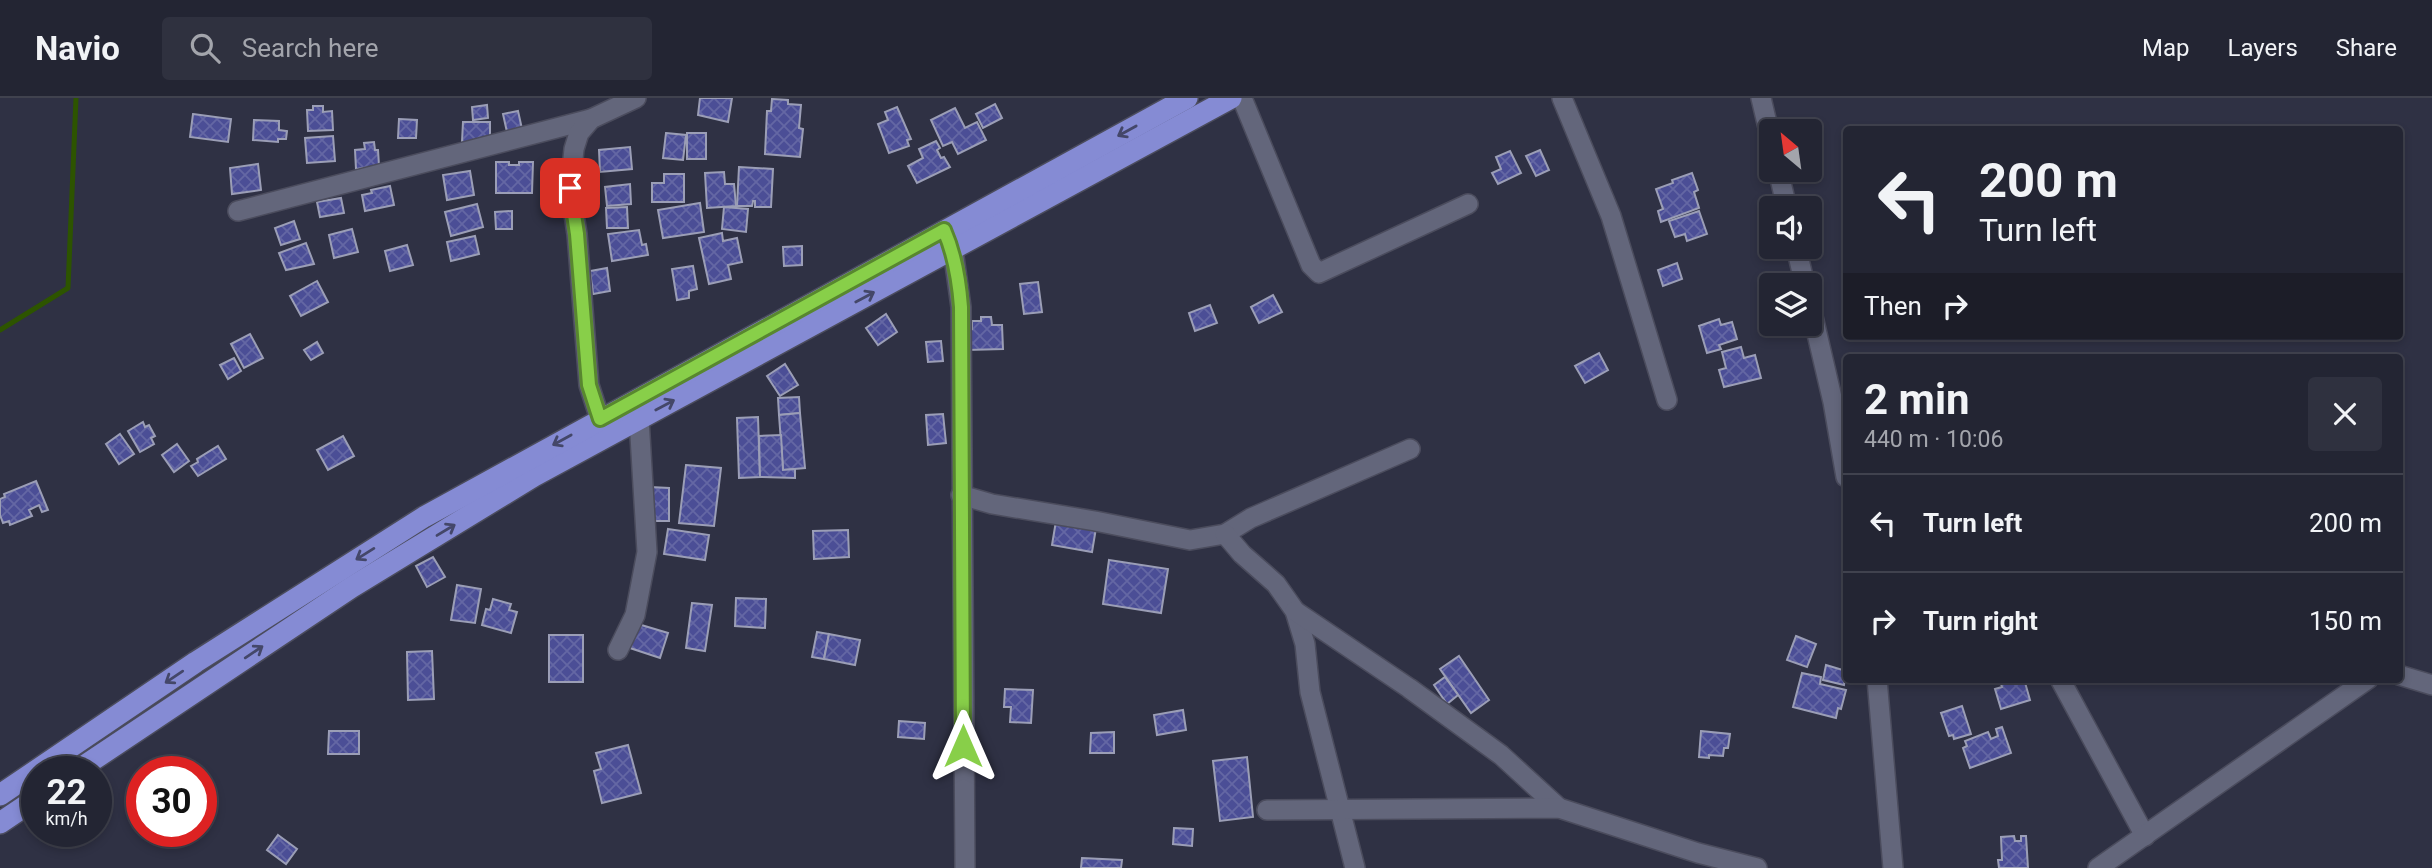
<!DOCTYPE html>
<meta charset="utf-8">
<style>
body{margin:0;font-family:Roboto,sans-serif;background:#2f313f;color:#f1f3f6;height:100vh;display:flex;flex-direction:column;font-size:26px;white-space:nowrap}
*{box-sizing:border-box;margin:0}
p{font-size:23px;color:#a3a5ac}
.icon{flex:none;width:38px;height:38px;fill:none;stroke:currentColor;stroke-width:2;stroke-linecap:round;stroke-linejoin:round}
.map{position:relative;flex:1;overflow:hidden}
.panel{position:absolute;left:1843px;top:256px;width:560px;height:329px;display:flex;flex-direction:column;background:#232533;border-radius:7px;box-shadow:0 4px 10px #0003,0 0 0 2px #40424e}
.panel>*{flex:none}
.guide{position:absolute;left:1843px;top:28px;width:560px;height:214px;border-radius:7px;box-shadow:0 4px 10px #0003,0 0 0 2px #40424e;background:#232533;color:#f1f3f6;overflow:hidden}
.needle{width:46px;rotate:331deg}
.controls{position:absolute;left:1759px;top:21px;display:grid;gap:14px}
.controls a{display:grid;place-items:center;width:63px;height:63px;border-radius:7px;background:#232533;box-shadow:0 4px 10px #0003,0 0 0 2px #40424e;font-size:35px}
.speed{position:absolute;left:21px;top:658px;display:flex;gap:14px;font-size:35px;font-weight:700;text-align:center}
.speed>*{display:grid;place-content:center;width:91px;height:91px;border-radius:50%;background:#232533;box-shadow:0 4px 10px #0003,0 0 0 2px #40424e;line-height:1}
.speed small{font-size:18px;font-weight:400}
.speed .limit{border:10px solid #d22;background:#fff;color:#111}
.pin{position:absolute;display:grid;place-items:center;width:60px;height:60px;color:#fff;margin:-30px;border-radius:14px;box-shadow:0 4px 10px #0006}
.me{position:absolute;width:77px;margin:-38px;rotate:0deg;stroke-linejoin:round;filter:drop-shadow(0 0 5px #0008)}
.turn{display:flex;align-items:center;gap:24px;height:147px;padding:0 21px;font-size:32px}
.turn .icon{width:91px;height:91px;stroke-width:2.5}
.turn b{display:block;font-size:49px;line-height:60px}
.then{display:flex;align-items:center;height:66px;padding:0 21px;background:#0003;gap:14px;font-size:26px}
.round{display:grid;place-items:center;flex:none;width:74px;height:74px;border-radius:7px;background:#2f313f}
.overview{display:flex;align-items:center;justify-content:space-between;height:119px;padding:0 21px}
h1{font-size:42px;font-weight:700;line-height:52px}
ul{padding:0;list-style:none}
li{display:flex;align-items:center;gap:21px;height:98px;padding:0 21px;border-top:2px solid #40424e}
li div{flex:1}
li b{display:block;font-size:26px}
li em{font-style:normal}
header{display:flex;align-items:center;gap:42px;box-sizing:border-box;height:98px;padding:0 35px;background:#232533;border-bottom:2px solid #40424e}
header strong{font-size:33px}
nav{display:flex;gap:38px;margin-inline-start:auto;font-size:24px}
.search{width:490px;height:63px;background:#2f313f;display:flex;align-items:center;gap:18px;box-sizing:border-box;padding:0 24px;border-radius:7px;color:#a3a5ac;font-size:26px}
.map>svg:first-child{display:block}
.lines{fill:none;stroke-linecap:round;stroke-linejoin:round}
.stream{stroke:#2d5400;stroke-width:5}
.building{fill:url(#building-cross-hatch);stroke:#9b9eb6;stroke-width:2}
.street-casing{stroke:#4b4c5d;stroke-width:22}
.highway-casing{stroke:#4b4c5d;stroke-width:24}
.street{stroke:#63667b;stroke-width:19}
.highway{stroke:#858bd4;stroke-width:21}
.oneway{stroke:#444769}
.route-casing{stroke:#58872f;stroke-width:18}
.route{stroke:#88cf49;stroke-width:12}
</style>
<header>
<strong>Navio</strong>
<div class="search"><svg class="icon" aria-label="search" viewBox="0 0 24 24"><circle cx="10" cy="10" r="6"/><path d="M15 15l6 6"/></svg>Search here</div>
<nav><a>Map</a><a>Layers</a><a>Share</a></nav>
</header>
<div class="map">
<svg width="2432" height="770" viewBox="0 0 2432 770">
<defs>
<pattern id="building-cross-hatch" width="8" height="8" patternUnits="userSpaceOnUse" patternTransform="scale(1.75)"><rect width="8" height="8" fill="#4b4e96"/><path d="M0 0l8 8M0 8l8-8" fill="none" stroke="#6467a4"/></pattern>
</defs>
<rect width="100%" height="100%" fill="#2f3144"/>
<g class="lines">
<path class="stream" d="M0,232L68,190L76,0"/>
</g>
<g class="building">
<path d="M700,0H732L728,24L698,17Z"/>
<path d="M772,1L788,2V6L801,7L799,30L803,31L800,59L765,56L767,13H771Z"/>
<path d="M995,6L1002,20L983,30L976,16Z"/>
<path d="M487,7L488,20L473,22L472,9Z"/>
<path d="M313,8H323V14L332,13L333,32L308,33L307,12H313Z"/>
<path d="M897,9L911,41L907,42L909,48L889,55L878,26L888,22L885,14Z"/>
<path d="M955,10L965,30L977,24L986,42L958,56L952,44L943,48L931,22Z"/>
<path d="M518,13L522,31L507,34L503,16Z"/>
<path d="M193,16L231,21L228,44L190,39Z"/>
<path d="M399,21L417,22L416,40H398Z"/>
<path d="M254,22L279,23V32L287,33L286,41H278V44L253,42Z"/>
<path d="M463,24H490V44H462Z"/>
<path d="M666,35L686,37L683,62L663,60Z"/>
<rect x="687" y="35" width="19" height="26"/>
<path d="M333,38L335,63L307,65L305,40Z"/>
<path d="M936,43L940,50L937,52L941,60L944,59L950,69L917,85L908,68L923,60L919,51Z"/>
<path d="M374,44L375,52H378L379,68L356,71L355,52L365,51L364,45Z"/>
<path d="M630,49L632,71L600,74L599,52Z"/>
<path d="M1540,52L1549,72L1536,78L1526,58Z"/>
<path d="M1510,53L1521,75L1498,86L1492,75L1501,71L1496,59Z"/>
<path d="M496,64H509V67H519V64H533L532,95H496Z"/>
<path d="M258,66L261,92L232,96L230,70Z"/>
<path d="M739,69L773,71L771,109H755V103H753L752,108H737Z"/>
<path d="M470,73L474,97L447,102L443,77Z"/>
<path d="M724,74L725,86H734L736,108L707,110L705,75Z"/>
<path d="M1692,75L1698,92L1694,94L1699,110L1661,124L1658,113L1663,111L1656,91L1673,85L1672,82Z"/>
<path d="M664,76H684V104H652V85H664Z"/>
<path d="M630,86L631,106L607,108L605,89Z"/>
<path d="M390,88L394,107L365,113L362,97L372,95L371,92Z"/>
<path d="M341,100L344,115L320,119L317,104Z"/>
<path d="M700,105L704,134L663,140L658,112Z"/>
<path d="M477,106L483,129L451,138L445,114Z"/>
<path d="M627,109L628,130H607L606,110Z"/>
<path d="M724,109L748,111L746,134L722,131Z"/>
<path d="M512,113V131H496L495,114Z"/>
<path d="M1699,113L1707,136L1687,143L1685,136L1675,139L1669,123Z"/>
<path d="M294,123L300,141L281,147L275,130Z"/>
<path d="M352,131L358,154L334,160L329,137Z"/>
<path d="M639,132L642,147L646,146L648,157L612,163L608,136Z"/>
<path d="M722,135L723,143L737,140L742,164L728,167L731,181L709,186L699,140Z"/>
<path d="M475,138L479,156L451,163L447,144Z"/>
<path d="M306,145L314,166L286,172L279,155Z"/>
<path d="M407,147L413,167L390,173L385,153Z"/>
<path d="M802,148V167L784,168L783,149Z"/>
<path d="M1677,165L1682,181L1663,188L1658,172Z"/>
<path d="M693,168L697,191L689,193V200L677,202L672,171Z"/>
<path d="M607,170L610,193L593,196L590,173Z"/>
<path d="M317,183L328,204L301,218L290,198Z"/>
<path d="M1038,184L1042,214L1024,216L1020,186Z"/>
<path d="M1273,197L1282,214L1259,225L1251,209Z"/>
<path d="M1210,207L1217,225L1195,233L1189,215Z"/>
<path d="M886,216L897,234L878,247L866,230Z"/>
<path d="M981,219H991L992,227H1002L1003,251L967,252V231H972V223H981Z"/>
<path d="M1719,221L1721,227L1732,224L1737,241L1719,247L1721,251L1707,255L1699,228Z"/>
<path d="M250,236L263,260L244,270L231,246Z"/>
<path d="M941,243L943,263L928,264L926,244Z"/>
<path d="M317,244L323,255L311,262L304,252Z"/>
<path d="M1741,249L1744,260L1755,257L1761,280L1724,289L1719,272L1726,270L1722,254Z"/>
<path d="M1599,255L1608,272L1585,285L1575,268Z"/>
<path d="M234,260L241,273L228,281L220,267Z"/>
<path d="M785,266L798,287L780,298L767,278Z"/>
<path d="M799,299L800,315L779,317L778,300Z"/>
<path d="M800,315L805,370L783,372L779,317Z"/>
<path d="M943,316L946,345L928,347L926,317Z"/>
<path d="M758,319L760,379L739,380L737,320Z"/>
<path d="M143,324L145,329L149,327L155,338L151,340L154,346L140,354L128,333Z"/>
<path d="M120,336L134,356L119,366L106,346Z"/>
<path d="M781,337L783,372L795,371V380L760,379L759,338Z"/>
<path d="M343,338L354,358L328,372L317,352Z"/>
<path d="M177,346L189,363L174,374L162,357Z"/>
<path d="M218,348L226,361L198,378L191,368L198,364L197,361Z"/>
<path d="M686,367L721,370L714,428L679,425Z"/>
<path d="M36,383L48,412L42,414L39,407L29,412L32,418L10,427L9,423L3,425L0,417V401L5,399L4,396Z"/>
<path d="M650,389L669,390V423H649Z"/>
<path d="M1056,423L1096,430L1092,454L1052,447Z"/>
<path d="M668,431L709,437L705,462L664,456Z"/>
<path d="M848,432L849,459L814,461L813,433Z"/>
<path d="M433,459L445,479L427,489L416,468Z"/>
<path d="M1109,462L1168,471L1161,515L1103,506Z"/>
<path d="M457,487L481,491L475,525L451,522Z"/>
<path d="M736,500L766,501L765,530L735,528Z"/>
<path d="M493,501L511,506L509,512L517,514L511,535L482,527L486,511L490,512Z"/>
<path d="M692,505L712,507L705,553L686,550Z"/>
<path d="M638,526L668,535L660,560L630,550Z"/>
<path d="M817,534L829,536L824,561L812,559Z"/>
<path d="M829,536L860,542L855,567L824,561Z"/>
<rect x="549" y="537" width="34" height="47"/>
<path d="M1796,538L1816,546L1807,569L1787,562Z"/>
<path d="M432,553L434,601L408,602L407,554Z"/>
<path d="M1459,558L1489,602L1471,615L1440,571Z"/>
<path d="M1826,567L1846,573L1844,587L1823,582Z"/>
<path d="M1802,575L1821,579L1820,586L1846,592L1841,611L1838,610L1836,620L1793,609Z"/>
<path d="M1445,579L1458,597L1447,606L1434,587Z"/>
<path d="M2020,581H2024L2030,602L2001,611L1995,591L2002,589L2001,586Z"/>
<path d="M1005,591L1033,592L1031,625L1010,624L1011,609H1004Z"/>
<path d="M1962,608L1971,636L1954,641L1953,637L1949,638L1941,615Z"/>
<path d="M1183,612L1186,632L1157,637L1154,617Z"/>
<path d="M899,623L925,625L924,641L898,639Z"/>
<path d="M2002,629L2011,655L1970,670L1963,650L1967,648L1965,643L1988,634L1991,641L1998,638L1996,631Z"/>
<path d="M329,633H359V656H328Z"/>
<path d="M1701,633L1730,636L1728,650H1724L1723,658L1709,657V660L1699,659Z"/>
<path d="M1114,634V655H1090L1091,635Z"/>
<path d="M628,647L641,695L602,705L594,673L601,671L596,655Z"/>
<path d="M1247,659L1253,719L1220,723L1213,663Z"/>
<path d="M1174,730L1193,731L1192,748L1173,746Z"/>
<path d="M278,737L297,751L286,766L267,752Z"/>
<path d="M2014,738L2015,743H2021V738H2026L2028,770H1999L1998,762H2002L2001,739Z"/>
<path d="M1082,760L1122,762L1121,770H1081Z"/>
</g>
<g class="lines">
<g class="street-casing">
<g id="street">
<path d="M1242,0L1311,167L1319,175L1468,106"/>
<path d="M1562,0L1611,118L1667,302"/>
<path d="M1761,0L1771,42"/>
<path d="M1778,72L1787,110"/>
<path d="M238,113L591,21"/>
<path d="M947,140L953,152L961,209L965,770"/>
<path d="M1796,149L1805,187"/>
<path d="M1810,206L1833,304L1846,379"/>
<path d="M600,321L589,287L577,136L570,90L574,51L579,35L591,21L636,0"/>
<path d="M961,397L992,406L1095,423L1190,442L1225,436L1251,420L1410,351"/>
<path d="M1225,436L1242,456L1276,486L1295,513L1305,546L1310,594L1355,770"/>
<path d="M1295,513L1409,590L1501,657L1559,710"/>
<path d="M618,552L635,517L647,454L639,321"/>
<path d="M2399,577L2432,587"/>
<path d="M1877,581L1893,770"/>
<path d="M2060,581L2145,738"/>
<path d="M1267,712L1559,710L1698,755L1757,770"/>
<path d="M2098,770L2368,581"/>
</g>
</g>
<g class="highway-casing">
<g id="highway">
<path d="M75,674L352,489L534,378L1231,0"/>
<path d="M0,697L196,564L424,419L1187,0"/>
<path d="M0,725L37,700"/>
</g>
</g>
<use href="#street" class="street"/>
<use href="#highway" class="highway"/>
</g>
<defs><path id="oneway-shaft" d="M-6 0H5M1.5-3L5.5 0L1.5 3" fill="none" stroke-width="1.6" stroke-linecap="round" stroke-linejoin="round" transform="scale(1.75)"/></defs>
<g class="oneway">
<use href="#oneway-shaft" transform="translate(1127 33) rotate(151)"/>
<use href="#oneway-shaft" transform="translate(865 199) rotate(-28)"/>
<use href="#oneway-shaft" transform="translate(665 307) rotate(-28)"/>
<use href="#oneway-shaft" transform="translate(562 342) rotate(151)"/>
<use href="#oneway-shaft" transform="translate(446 432) rotate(-31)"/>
<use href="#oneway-shaft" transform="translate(365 456) rotate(148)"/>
<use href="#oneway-shaft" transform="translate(254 554) rotate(-34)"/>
<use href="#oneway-shaft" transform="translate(174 579) rotate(146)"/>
</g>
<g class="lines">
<g class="route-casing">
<path id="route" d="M570,90L577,136L589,287L600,321L944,132C955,157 959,182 961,209L963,648"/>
</g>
<use href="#route" class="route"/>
</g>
</svg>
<div class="controls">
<a><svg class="needle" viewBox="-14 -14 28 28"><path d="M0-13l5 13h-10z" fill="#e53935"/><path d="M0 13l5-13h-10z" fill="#a3a5ac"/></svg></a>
<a><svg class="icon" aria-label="sound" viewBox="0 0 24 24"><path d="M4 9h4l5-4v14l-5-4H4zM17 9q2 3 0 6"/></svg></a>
<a><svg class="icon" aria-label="layers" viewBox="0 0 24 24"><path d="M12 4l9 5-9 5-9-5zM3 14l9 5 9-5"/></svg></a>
</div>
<div class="speed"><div>22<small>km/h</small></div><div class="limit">30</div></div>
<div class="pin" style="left:570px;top:90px;background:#d93025"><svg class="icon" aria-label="arrive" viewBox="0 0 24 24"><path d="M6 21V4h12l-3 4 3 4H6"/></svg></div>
<svg class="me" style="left:963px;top:648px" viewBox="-20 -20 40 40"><path d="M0-17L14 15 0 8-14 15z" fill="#88cf49" stroke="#fff" stroke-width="4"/></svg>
<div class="guide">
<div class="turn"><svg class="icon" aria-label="left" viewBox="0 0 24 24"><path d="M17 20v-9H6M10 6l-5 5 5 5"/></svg><div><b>200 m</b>Turn left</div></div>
<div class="then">Then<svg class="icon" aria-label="right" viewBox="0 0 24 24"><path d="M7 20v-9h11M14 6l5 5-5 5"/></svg></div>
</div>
<section class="panel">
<div class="overview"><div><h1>2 min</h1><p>440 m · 10:06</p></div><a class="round"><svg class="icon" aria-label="close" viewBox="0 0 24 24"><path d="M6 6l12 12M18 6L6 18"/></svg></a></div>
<ul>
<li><svg class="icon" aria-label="left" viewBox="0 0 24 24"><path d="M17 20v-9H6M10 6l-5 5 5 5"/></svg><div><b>Turn left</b></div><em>200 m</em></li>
<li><svg class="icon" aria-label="right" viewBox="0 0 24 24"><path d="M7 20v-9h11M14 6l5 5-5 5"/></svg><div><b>Turn right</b></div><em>150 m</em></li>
</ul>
</section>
</div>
